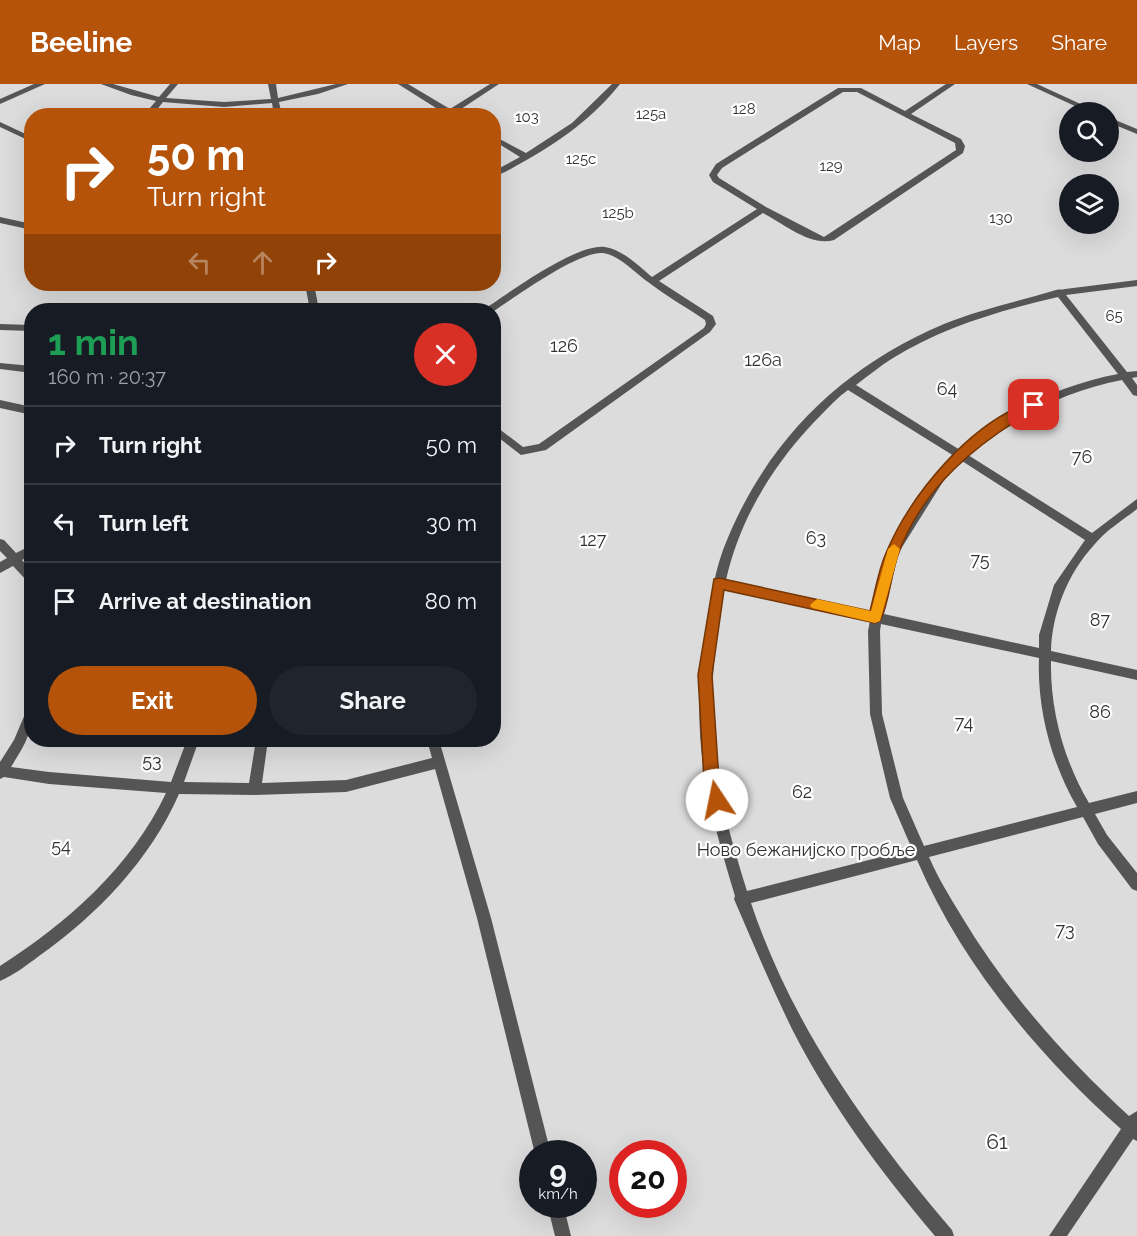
<!DOCTYPE html>
<meta charset="utf-8">
<style>
body{margin:0;font-family:Raleway,sans-serif;background:#20242c;color:#f1f3f6;height:100vh;display:flex;flex-direction:column;font-size:22px;white-space:nowrap}
*{box-sizing:border-box;margin:0}
p{font-size:20px;color:#9ea1a6}
.icon{flex:none;width:33px;height:33px;fill:none;stroke:currentColor;stroke-width:2;stroke-linecap:round;stroke-linejoin:round}
.map{position:relative;flex:1;overflow:hidden}
.panel{position:absolute;left:24px;top:219px;width:477px;height:444px;display:flex;flex-direction:column;background:#171b24;border-radius:24px;box-shadow:0 6px 24px #0002}
.panel>*{flex:none}
.banner{position:absolute;left:24px;top:24px;width:477px;height:183px;border-radius:24px;box-shadow:0 6px 24px #0002;background:#b45309;color:#fff;overflow:hidden}
.tools{position:absolute;left:1059px;top:18px;display:grid;gap:12px}
.tools a{display:grid;place-items:center;width:60px;height:60px;border-radius:50%;background:#171b24;box-shadow:0 6px 24px #0002;font-size:30px}
.speed{position:absolute;left:519px;top:1056px;display:flex;gap:12px;font-size:30px;font-weight:700;text-align:center}
.speed>*{display:grid;place-content:center;width:78px;height:78px;border-radius:50%;background:#171b24;box-shadow:0 6px 24px #0002;line-height:1}
.speed small{font-size:15px;font-weight:400}
.speed .limit{border:9px solid #d22;background:#fff;color:#111}
.pin{position:absolute;display:grid;place-items:center;width:51px;height:51px;color:#fff;margin:-26px;border-radius:12px;box-shadow:0 3px 9px #0006}
.me{position:absolute;width:66px;margin:-33px;rotate:349deg;stroke-linejoin:round;filter:drop-shadow(0 0 4px #0008)}
.turn{display:flex;align-items:center;gap:21px;height:126px;padding:0 24px;font-size:27px}
.turn .icon{width:78px;height:78px;stroke-width:2.5}
.turn b{display:block;font-size:42px;line-height:51px}
.lanes{display:flex;align-items:center;height:57px;padding:0 24px;background:#0003;justify-content:center;gap:30px;direction:ltr}
.lanes .off{opacity:.35}
.round{display:grid;place-items:center;flex:none;width:63px;height:63px;border-radius:32px;background:#20242c}
.head{display:flex;align-items:center;justify-content:space-between;height:102px;padding:0 24px}
h1{font-size:36px;font-weight:700;line-height:45px;color:#1e9e55}
.cta{display:flex;gap:12px;margin-top:auto;padding:12px 24px}
.cta a{flex:1;height:69px;border-radius:36px;background:#b45309;color:#fff;font-size:24px;font-weight:700;line-height:69px;text-align:center}
.cta a+a{background:#20242c;color:#f1f3f6}
ul{padding:0;list-style:none}
li{display:flex;align-items:center;gap:18px;height:78px;padding:0 24px;border-top:2px solid #363941}
li div{flex:1}
li b{display:block;font-size:22px}
li em{font-style:normal}
header{display:flex;align-items:center;gap:36px;box-sizing:border-box;height:84px;padding:0 30px;background:#b45309;color:#fff}
header strong{font-size:28px}
nav{display:flex;gap:33px;margin-inline-start:auto;font-size:21px}
.map>svg:first-child{display:block}
.green{fill:#dcdcdc;fill-rule:evenodd}
.lines{fill:none;stroke-linecap:round;stroke-linejoin:round}
.lane{fill:#555;fill-rule:evenodd}
.route{fill:#b45309;stroke:#753606;stroke-width:1.5}
.slow{fill:#f59e0b}
.labels{text-anchor:middle;stroke-width:4.5;stroke-linejoin:round;paint-order:stroke}
.far-park-label{font-size:15px;fill:#333;stroke:#fff}
.park-label{font-size:18px;fill:#333;stroke:#fff}
.near-park-label{font-size:21px;fill:#333;stroke:#fff}
</style>
<header>
<strong>Beeline</strong>
<nav><a>Map</a><a>Layers</a><a>Share</a></nav>
</header>
<div class="map">
<svg width="1137" height="1152" viewBox="0 0 1137 1152">
<rect width="100%" height="100%" fill="#fff"/>
<path class="green" d="M0,0H1137V1152H0ZM1070,28H1108V68H1070ZM32,32H494V200H32ZM1070,100H1108V140H1070ZM32,226H494V656H32ZM532,1070H584V1120H532ZM622,1070H674V1120H622Z"/>
<g class="lines">
<g class="lane">
<path d="M34,0H45L0,20V15Z"/>
<path d="M101,0H113L159,13L170,0H178L166,14L224,18L271,15L268,0H276L278,14L336,0H348L318,10L279,18L282,32H274L272,19L224,23L163,18L152,32H143L156,17L131,11Z"/>
<path d="M398,0H408L450,25L490,0H499L455,29L459,32H442L444,29Z"/>
<path d="M612,0H620C594,33 559,58 523,78C513,83 504,90 494,92V87L520,73L494,57V52L526,69L572,39Z"/>
<path d="M946,0H955L911,30L961,55L965,62L963,69L834,156C811,163 784,140 763,129L659,197L713,232L716,240L710,248L546,366L521,371L494,350V341L523,363L539,360L704,244L706,240L705,236C686,223 666,212 648,198C635,189 618,170 602,169C577,168 515,213 494,227L485,226L486,224C510,208 577,159 605,163C623,166 639,182 652,193L757,125L713,98L709,91L716,80L838,4H861L905,27ZM843,8H857L955,59L956,66L824,153L766,123L719,94L717,91L722,84Z"/>
<path d="M1027,0H1037L1098,28H1088Z"/>
<path d="M1108,33L1137,45V50L1108,38Z"/>
<path d="M0,38L32,53V58L0,43Z"/>
<path d="M0,133L32,140V146L0,139Z"/>
<path d="M1137,196V202L1066,211L1127,288L1137,287V293L1132,294L1137,301V312L1133,311L1122,296C1065,307 1013,333 968,371L1092,449L1137,415V425C1123,436 1105,447 1094,461C1068,489 1052,529 1051,567L1137,586V596L1051,577C1050,626 1064,677 1089,719L1137,707V719L1095,730L1107,751L1137,789V807L1132,805L1098,760L1083,733L929,773C938,794 950,813 962,833C1007,908 1065,973 1129,1032L1137,1027V1057L1133,1055L1067,1152H1049L1121,1045C1038,971 961,879 917,776L751,819C792,942 869,1049 952,1146L954,1152H935C881,1088 830,1020 792,945C771,902 752,857 734,815L735,812C722,769 709,725 703,680C697,638 699,595 705,554C709,524 713,494 723,466C764,359 840,284 944,240C981,225 1020,217 1056,206C1059,205 1062,206 1065,205C1089,202 1113,199 1137,196ZM1058,213L1118,290C1059,301 1006,328 960,366L856,301C868,292 880,282 893,274C943,243 1001,226 1058,213ZM848,306L954,372L936,390L888,467L873,528L726,496C740,433 776,376 821,331C830,322 838,313 848,306ZM962,377L1085,456L1054,501L1039,551V564L884,530L899,468L944,396ZM724,505L870,537L868,547L870,630L890,714L912,765L747,807C734,765 721,722 715,678C708,620 714,562 724,505ZM881,540L1039,574C1037,625 1051,678 1077,723L924,762L903,714L882,630L880,547Z"/>
<path d="M305,200H314L319,226H310Z"/>
<path d="M0,240L32,241V247L0,246Z"/>
<path d="M0,279L32,282V289L0,285Z"/>
<path d="M0,316L32,323V331L0,324Z"/>
<path d="M0,455L4,456L16,469L32,461V471L22,476L32,487V499L28,498L13,482L0,489V478L7,474L0,467Z"/>
<path d="M32,622C32,650 26,659 11,683L49,688L171,698L187,656H199L184,698L249,699L256,656H268L262,699L346,696L432,674L427,656H439L491,834L551,1070H535L477,834L435,685L346,708L255,711L179,710C150,776 97,831 39,872C27,881 14,891 0,897V882C67,839 131,783 166,709L49,700L4,693L0,695V678L14,656L28,623Z"/>
<path d="M547,1120H563L571,1152H555Z"/>
</g>
</g>
<path class="route" d="M1034,317L1040,321L1038,324C978,358 922,403 898,471C890,492 890,517 880,537L875,539L724,506L712,591L719,697L724,716L722,721H711L704,697L698,591L714,495L719,494L870,527C875,508 878,487 886,469C911,410 971,337 1034,317Z"/>
<path class="slow" d="M894,460L900,465L880,537L875,539L812,524L810,521L817,515L871,527L888,465Z"/>
<g class="labels">
<g class="far-park-label">
<text x="744" y="30">128</text>
<text x="651" y="35">125a</text>
<text x="527" y="38">103</text>
<text x="581" y="80">125c</text>
<text x="831" y="87">129</text>
<text x="618" y="134">125b</text>
<text x="1001" y="139">130</text>
<text x="1114" y="237">65</text>
</g>
<g class="park-label">
<text x="564" y="268">126</text>
<text x="763" y="282">126a</text>
<text x="947" y="311">64</text>
<text x="1082" y="379">76</text>
<text x="816" y="460">63</text>
<text x="593" y="462">127</text>
<text x="980" y="482">75</text>
<text x="1100" y="542">87</text>
<text x="1100" y="634">86</text>
<text x="964" y="645">74</text>
<text x="152" y="683">53</text>
<text x="802" y="714">62</text>
<text x="61" y="768">54</text>
<text x="806" y="772">Ново бежанијско гробље</text>
<text x="1065" y="852">73</text>
</g>
<g class="near-park-label">
<text x="997" y="1065">61</text>
</g>
</g>
</svg>
<div class="tools">
<a><svg class="icon" aria-label="search" viewBox="0 0 24 24"><circle cx="10" cy="10" r="6"/><path d="M15 15l6 6"/></svg></a>
<a><svg class="icon" aria-label="layers" viewBox="0 0 24 24"><path d="M12 4l9 5-9 5-9-5zM3 14l9 5 9-5"/></svg></a>
</div>
<div class="speed"><div>9<small>km/h</small></div><div class="limit">20</div></div>
<div class="pin" style="left:1034px;top:321px;background:#d93025"><svg class="icon" aria-label="arrive" viewBox="0 0 24 24"><path d="M6 21V4h12l-3 4 3 4H6"/></svg></div>
<svg class="me" style="left:717px;top:716px" viewBox="-20 -20 40 40"><circle r="19" fill="#fff"/><path d="M0-13L10 11 0 6-10 11z" fill="#b45309"/></svg>
<div class="banner">
<div class="turn"><svg class="icon" aria-label="right" viewBox="0 0 24 24"><path d="M7 20v-9h11M14 6l5 5-5 5"/></svg><div><b>50 m</b>Turn right</div></div>
<div class="lanes"><svg class="icon off" aria-label="left" viewBox="0 0 24 24"><path d="M17 20v-9H6M10 6l-5 5 5 5"/></svg><svg class="icon off" aria-label="ahead" viewBox="0 0 24 24"><path d="M12 20V5M6 11l6-6 6 6"/></svg><svg class="icon" aria-label="right" viewBox="0 0 24 24"><path d="M7 20v-9h11M14 6l5 5-5 5"/></svg></div>
</div>
<section class="panel">
<div class="head"><div><h1>1 min</h1><p>160 m · 20:37</p></div><a class="round" style="background:#d93025;color:#fff"><svg class="icon" aria-label="close" viewBox="0 0 24 24"><path d="M6 6l12 12M18 6L6 18"/></svg></a></div>
<ul>
<li><svg class="icon" aria-label="right" viewBox="0 0 24 24"><path d="M7 20v-9h11M14 6l5 5-5 5"/></svg><div><b>Turn right</b></div><em>50 m</em></li>
<li><svg class="icon" aria-label="left" viewBox="0 0 24 24"><path d="M17 20v-9H6M10 6l-5 5 5 5"/></svg><div><b>Turn left</b></div><em>30 m</em></li>
<li><svg class="icon" aria-label="arrive" viewBox="0 0 24 24"><path d="M6 21V4h12l-3 4 3 4H6"/></svg><div><b>Arrive at destination</b></div><em>80 m</em></li>
</ul>
<div class="cta"><a>Exit</a><a>Share</a></div>
</section>
</div>
